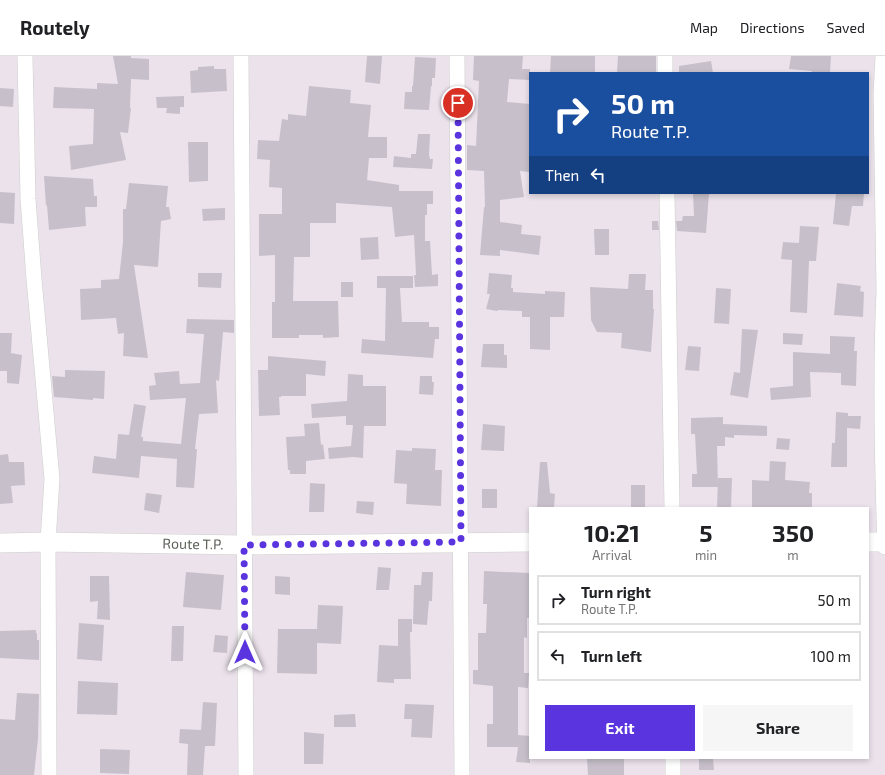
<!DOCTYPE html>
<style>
body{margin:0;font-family:"Exo 2",sans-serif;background:#f6f6f6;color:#202124;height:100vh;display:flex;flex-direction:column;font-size:15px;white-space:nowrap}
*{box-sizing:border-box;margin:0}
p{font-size:13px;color:#757577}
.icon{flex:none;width:22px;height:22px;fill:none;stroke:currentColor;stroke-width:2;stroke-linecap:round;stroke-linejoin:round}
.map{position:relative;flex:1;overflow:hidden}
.details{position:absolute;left:529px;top:451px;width:340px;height:252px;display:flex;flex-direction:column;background:#fff;border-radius:0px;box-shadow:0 2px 6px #0003}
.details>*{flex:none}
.top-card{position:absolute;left:529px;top:16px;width:340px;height:122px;border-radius:0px;box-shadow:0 2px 6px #0003;background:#1a4fa0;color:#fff;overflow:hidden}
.pin{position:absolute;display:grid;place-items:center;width:34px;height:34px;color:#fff;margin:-17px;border:2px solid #fff;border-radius:50%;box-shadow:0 1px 4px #0007}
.me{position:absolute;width:44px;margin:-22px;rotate:0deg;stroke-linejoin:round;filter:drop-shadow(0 0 3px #0008)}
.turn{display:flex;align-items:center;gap:14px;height:84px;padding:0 16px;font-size:18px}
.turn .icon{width:52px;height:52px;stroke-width:2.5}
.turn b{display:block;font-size:28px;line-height:34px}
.then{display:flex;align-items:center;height:38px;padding:0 16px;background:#0003;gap:8px;font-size:15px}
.eta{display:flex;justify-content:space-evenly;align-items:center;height:68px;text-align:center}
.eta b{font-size:24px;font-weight:700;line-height:28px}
.cta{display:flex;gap:8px;margin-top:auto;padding:8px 16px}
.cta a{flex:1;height:46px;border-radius:0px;background:#5a34df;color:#fff;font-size:16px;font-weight:700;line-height:46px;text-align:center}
.cta a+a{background:#f6f6f6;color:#202124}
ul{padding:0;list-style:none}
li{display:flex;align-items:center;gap:12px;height:50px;margin:0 8px 6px;padding:0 8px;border:2px solid #e0e0e0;border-radius:0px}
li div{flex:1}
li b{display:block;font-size:15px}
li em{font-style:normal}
header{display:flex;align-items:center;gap:24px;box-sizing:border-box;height:56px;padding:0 20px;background:#fff;border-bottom:1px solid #e0e0e0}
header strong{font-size:19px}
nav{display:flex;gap:22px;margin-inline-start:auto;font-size:14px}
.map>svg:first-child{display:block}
.building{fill:#c7c0ca}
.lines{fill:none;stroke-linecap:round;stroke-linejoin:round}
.minor-casing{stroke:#cbd0ca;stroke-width:16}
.tertiary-casing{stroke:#cbd0ca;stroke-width:20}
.minor{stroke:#fff;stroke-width:15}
.tertiary{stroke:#fff;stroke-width:19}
.route{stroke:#5a34df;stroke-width:7;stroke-dasharray:0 12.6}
.labels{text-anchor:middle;stroke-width:4;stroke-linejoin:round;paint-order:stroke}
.street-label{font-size:14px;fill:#5c625a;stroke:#fff}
</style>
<header>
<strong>Routely</strong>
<nav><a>Map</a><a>Directions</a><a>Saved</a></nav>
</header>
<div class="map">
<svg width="885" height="719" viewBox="0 0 885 719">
<rect width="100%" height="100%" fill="#ebe2ec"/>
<g class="building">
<path d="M113,0H131V2L149,3V24L131,23L130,52H131L128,77L120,76L126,104L71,114L69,90L93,88L94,53L53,52L54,31L97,33V27L118,28Z"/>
<path d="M367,0H382L380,28L365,26Z"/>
<path d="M474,0H523L522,13H530V24L509,23L507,46L530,48V116L520,115L524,141L500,144V166L522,169L521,178L541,180L539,199L500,194V200L480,199L484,151H485L484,115L467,114V89L476,90L479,25L473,24Z"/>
<path d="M551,0H595V17H550Z"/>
<path d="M618,0H656V17H617Z"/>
<path d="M791,0H831L830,17H811L812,15L789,13Z"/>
<path d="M415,1L436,2L435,22H432V30H431L429,54L404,53L405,36H412V30H413Z"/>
<path d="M711,5L713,17H679V10Z"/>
<path d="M214,10V13H226L227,35L191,37L190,15L198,14V11Z"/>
<path d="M309,30L351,34L350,47L371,49L368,81H387V102H369L367,124L399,129V135H433V148H427V159H425V185H430L432,219L438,218V230L415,231L414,219H416L414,179L395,181L392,151L336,147V167H310V201H294L293,245H338L339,281L323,282V279H299V282H272V246H275V199L259,200V158H282V132L269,131L270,104L257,103L258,84L279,85L282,63L288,64V58L306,60Z"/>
<path d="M0,32L14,33L13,51L0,50Z"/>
<path d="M184,40V51H180V58L166,57L167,52H157L156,41Z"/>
<path d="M418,78H430L429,99L430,103H433L432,113L393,111L394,100L411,102V98H416Z"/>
<path d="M188,86H208V125L189,126Z"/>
<path d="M44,120L93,123L94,140H97V151H85L86,170L49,174L47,149L46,150Z"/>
<path d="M129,127L168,130L166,151H169L171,163L161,165L158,211L134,209L148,302L123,300L124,277L118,278L116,262L81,264L80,233L101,232V224L119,223L123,186V153H126Z"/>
<path d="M0,136L15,137L14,168L0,167Z"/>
<path d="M693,137H709L706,177L677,175L676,165H682L683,160H694Z"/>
<path d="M836,137H864L863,150H852L849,170L833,168Z"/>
<path d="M225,152V164L203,165L202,153Z"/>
<path d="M652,165H658L659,174H652Z"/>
<path d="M800,170L819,171L816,205H809L807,257L790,256L792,204L781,203L783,186L799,187Z"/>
<path d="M594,173H609V199H595Z"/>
<path d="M378,181L379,203L361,204L360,182Z"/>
<path d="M198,217H222L221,232L198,231Z"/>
<path d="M489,217L512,219L511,232H513V236L545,238V235L565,236L564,261H550V294L530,293V261H522V255L498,254L497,255L486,253L490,238H487Z"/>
<path d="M629,218H646L645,234H653V253H654L651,296L621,292L622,277L597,276L591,264L590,231L628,233Z"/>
<path d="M377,220H413V232H400L402,266H429V271H439V283H435L433,302L361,297L362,283L385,285L386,232H377Z"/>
<rect x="341" y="226" width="12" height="15"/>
<path d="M837,227L861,230L860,235L864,236L863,261L834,259Z"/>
<path d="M716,232L731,233L729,268L714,267Z"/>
<path d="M187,263L234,264V277L223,276L219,325L216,324L218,357L199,358L195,393H197L194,432L176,431L177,403L141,400L139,422L92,417L94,400L116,403L118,378L129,379L134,348L146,350L141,381H143V385L181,388L186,342L150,344L149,330L156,329L154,317L179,315L180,328L200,327L204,278L186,277Z"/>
<path d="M742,273L758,274L748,342L730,339L734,316L740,317Z"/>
<path d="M0,277H12L11,297L22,299L19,328L7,327V315H0Z"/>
<path d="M783,277L803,278L802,289L783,288Z"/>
<path d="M830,280L855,281L854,295H857L856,330L841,329V317L810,316L811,341L771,344L770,332L793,330V296L830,298Z"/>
<path d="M483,288H504V299H507V312L481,311Z"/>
<path d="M688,290L701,291L699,315L685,314Z"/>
<path d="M268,300L326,305L325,320L306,318V340H281V341H279L280,359L259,360L258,314H268Z"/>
<path d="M65,314L105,315L104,343L93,342V344L54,341L52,320L65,321Z"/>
<path d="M348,318L363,319V330H386V370H364L363,402L353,401L329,403L328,392L351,390L353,369H346V360L312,362L311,348L347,345Z"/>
<path d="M420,320H432V326H434L433,339L419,338Z"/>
<path d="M836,356L848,357V360H861L860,373L847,372V411H831L832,387H835Z"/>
<path d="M723,361V368L767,370V380L734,379V382L725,381V390H717L718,431H692V418H697L695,378H691V362Z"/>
<path d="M319,367L321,389L323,388L325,403L306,405V418H290V414H288L286,381L305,380L304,368Z"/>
<path d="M483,368L505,370L504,395L481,394Z"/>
<path d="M777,382L790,383L789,394L776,393Z"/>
<path d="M412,392L436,393L435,414H442L441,450L406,448L407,428L394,427L396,394L412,395Z"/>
<path d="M8,398L9,406H24L25,429L11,430L13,447L0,448V399Z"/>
<path d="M770,405L786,406L785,424L810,426L809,437H812V452H752V424L769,425Z"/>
<path d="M540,406H547L550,437L555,438L554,452H537Z"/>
<path d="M718,422H732L731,452H717Z"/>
<path d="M310,427L325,428L324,456H309Z"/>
<rect x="631" y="429" width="14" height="23"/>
<rect x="482" y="433" width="15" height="19"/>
<path d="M146,437L162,439L159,457L144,454Z"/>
<path d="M357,445L374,446L373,459L356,457Z"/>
<path d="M378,511L391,512L389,534H376Z"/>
<path d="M484,515L530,517V562H527V582L524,581V617H529L528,632L518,631V679L530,680V707L516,706L518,691H487V668H493V630L473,628V614H478V577H486L487,548H483Z"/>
<path d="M186,516L224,519L221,554L183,551Z"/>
<path d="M422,516H433L432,545H429L427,569L413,568L414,529H421Z"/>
<path d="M90,520H109L110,564L97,563L98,545L90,546Z"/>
<path d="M275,520L290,521V539L275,538Z"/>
<path d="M318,549L343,550L341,588L317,587V618L277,617L278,573H317Z"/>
<path d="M398,563H412V576H410L411,623H394V627L377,626L379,589L398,590Z"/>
<path d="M79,567L104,569L102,605L77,603Z"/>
<path d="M172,570H184L183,605H171Z"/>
<path d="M36,574V577H37V584H39V604L0,602V575Z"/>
<path d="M215,579L228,580L227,597L213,596Z"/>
<path d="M78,625L118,627L117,659L77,658Z"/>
<path d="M17,637L39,638L38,683L34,719H0V663L15,664Z"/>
<path d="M203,646L217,647L215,690H205L203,719H187L188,688L179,687L180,673L201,674Z"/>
<path d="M405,648L434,649L432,682L411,681L412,663H404Z"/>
<path d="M355,658L356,671H334V659Z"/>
<path d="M304,676L324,678L323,708H304Z"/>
<path d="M100,693L130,694L129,718L100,717Z"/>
<path d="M587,702H624V719H588Z"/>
<path d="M699,702H713L714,714H699Z"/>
</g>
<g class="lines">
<g class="minor-casing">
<g id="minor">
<path d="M25,0L28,143L34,223L52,423L48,486L49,719"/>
<path d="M241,0L246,719"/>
<path d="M457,0L462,719"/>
<path d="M665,0V17"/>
<path d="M883,0L881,39L884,235C880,320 882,406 885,491"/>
<path d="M667,137L672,452"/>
<path d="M673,702V719"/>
</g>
</g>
<g class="tertiary-casing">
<g id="tertiary">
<path d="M868,486H885"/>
<path d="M0,487L48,486L244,489L530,486"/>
</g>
</g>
<use href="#minor" class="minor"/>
<use href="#tertiary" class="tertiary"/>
</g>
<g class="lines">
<path class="route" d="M245,596L244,489L461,486L458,47"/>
</g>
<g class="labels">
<g class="street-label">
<text transform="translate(193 488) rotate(1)" y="5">Route T.P.</text>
</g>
</g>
</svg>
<div class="pin" style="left:458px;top:47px;background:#d93025"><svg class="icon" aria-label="arrive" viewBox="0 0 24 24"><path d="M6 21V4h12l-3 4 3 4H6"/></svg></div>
<svg class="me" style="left:245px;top:596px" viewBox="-20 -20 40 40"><path d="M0-17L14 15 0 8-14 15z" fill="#5a34df" stroke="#fff" stroke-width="4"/></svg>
<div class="top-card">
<div class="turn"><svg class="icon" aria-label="right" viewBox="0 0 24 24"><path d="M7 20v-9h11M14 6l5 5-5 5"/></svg><div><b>50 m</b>Route T.P.</div></div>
<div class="then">Then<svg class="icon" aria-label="left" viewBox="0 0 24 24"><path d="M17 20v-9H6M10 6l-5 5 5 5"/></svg></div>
</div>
<section class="details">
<div class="eta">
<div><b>10:21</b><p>Arrival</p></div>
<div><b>5</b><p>min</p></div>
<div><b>350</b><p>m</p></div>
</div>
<ul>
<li><svg class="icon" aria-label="right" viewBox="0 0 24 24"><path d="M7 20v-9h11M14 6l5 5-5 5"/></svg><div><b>Turn right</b><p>Route T.P.</p></div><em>50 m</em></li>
<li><svg class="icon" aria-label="left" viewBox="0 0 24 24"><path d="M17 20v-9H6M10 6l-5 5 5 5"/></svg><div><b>Turn left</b></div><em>100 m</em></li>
</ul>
<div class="cta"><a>Exit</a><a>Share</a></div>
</section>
</div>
